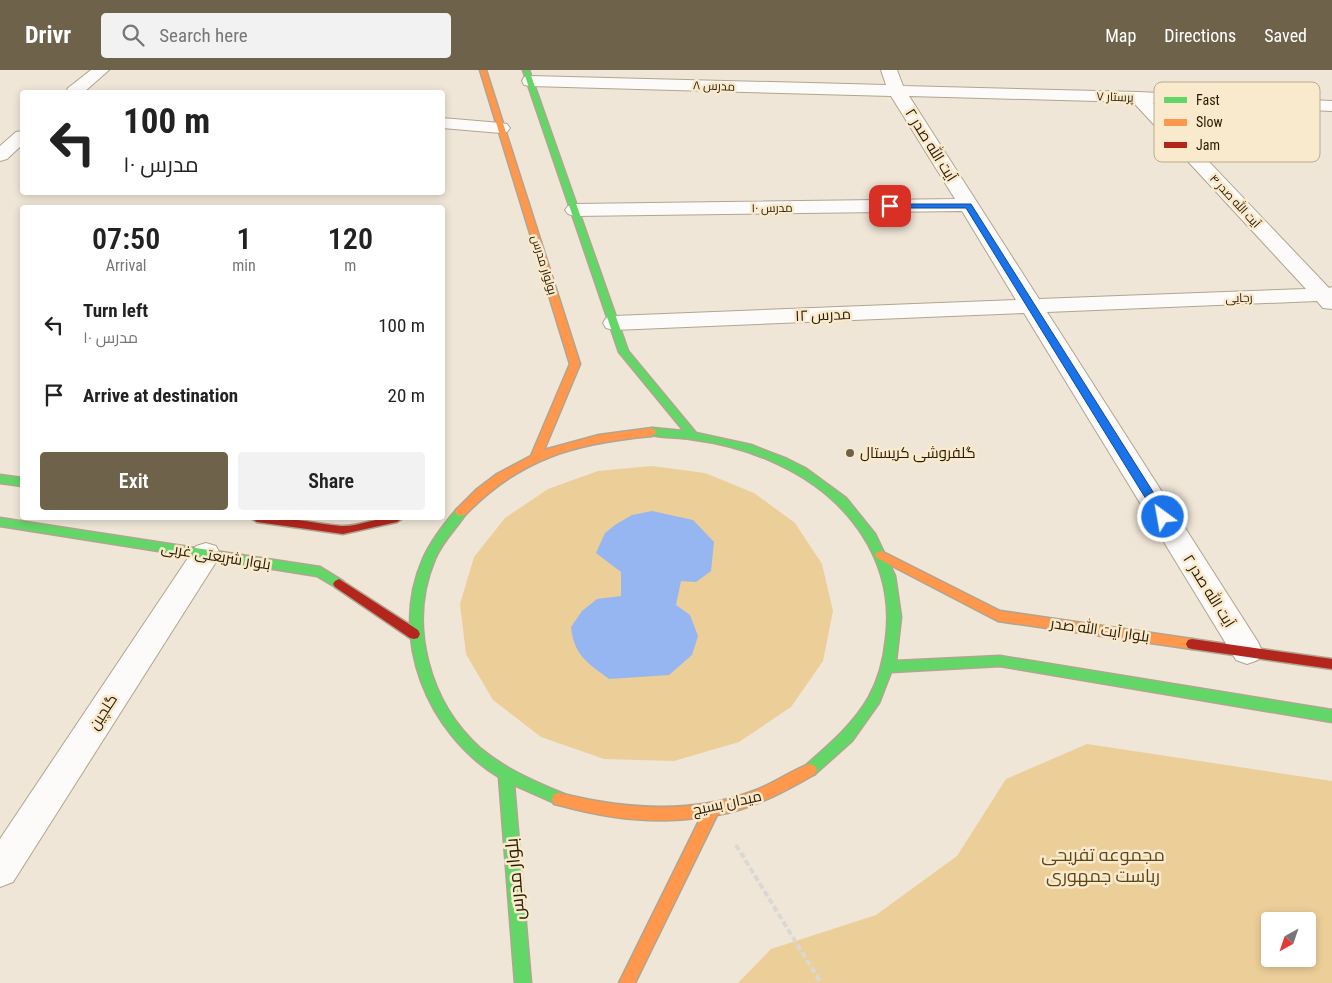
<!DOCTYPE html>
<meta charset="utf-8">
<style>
body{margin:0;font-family:"Roboto Condensed",Cairo,sans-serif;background:#f2f2f2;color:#222;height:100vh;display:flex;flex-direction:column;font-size:19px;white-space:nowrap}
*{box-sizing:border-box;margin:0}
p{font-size:16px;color:#767676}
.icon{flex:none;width:28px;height:28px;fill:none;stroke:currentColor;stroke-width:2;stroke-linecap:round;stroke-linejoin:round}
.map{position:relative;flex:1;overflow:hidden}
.sheet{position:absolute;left:20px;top:135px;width:425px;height:315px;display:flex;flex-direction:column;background:#fff;border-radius:5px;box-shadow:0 2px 8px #0003}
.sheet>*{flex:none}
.banner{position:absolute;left:20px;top:20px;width:425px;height:105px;border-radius:5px;box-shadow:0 2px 8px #0003;background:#fff;color:#222;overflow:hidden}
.needle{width:32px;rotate:220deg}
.buttons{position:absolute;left:1261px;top:842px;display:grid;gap:10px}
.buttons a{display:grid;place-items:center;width:55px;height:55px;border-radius:5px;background:#fff;box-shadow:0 2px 8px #0003;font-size:25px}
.pin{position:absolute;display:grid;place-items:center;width:42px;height:42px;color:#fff;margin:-21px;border-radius:10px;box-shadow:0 2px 8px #0006}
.me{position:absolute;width:55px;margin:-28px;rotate:328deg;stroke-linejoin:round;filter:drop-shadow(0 0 4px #0008)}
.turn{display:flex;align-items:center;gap:18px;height:105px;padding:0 20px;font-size:22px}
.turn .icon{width:65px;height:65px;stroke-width:2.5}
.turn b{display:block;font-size:35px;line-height:42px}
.eta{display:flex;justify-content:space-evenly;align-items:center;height:85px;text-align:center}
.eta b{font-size:30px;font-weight:600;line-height:35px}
.action{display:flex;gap:10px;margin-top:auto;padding:10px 20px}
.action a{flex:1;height:58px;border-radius:5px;background:#6f624b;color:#fff;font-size:20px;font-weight:600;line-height:58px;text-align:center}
.action a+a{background:#f2f2f2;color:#222}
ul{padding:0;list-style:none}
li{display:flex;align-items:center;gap:15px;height:70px;padding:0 20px}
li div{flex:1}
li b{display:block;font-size:19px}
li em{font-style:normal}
header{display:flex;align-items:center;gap:30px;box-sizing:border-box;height:70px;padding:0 25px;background:#6f624b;color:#fff}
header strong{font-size:24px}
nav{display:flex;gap:28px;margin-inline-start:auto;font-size:18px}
.search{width:350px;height:45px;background:#f2f2f2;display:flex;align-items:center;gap:12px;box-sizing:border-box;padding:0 18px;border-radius:5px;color:#767676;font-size:19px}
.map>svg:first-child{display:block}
.green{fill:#ecce98;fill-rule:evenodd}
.water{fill:#95b6f1}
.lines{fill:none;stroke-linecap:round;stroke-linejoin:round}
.street-casing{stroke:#b0a590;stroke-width:2}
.fast-casing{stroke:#b0a590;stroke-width:3}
.slow-casing{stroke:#b0a590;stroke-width:3}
.jam-casing{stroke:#b0a590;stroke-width:3}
.path{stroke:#dbd8d3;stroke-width:4;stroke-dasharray:6 3;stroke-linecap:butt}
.street{fill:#fdfbf9;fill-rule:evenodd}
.fast{fill:#63d668;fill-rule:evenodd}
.slow{fill:#ff974d;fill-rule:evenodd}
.jam{fill:#b3261e;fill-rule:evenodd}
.route{fill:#1a73e8;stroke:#114b97}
.poi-dot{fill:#6f624b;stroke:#f9e9cd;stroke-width:2}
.labels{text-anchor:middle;stroke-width:5;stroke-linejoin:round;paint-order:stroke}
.far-street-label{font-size:12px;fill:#2a1b00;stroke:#f9e9cd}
.street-label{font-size:15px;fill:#2a1b00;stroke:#f9e9cd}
.poi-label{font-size:15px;fill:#2a1b00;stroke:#f9e9cd;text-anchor:start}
.near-park-label{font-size:18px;fill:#5d4617;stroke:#f9e9cd}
.near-street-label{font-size:18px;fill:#2a1b00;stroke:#f9e9cd}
.key{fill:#f9e9cd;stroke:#bbab90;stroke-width:1}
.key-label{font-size:14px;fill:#2a1b00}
</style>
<header>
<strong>Drivr</strong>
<div class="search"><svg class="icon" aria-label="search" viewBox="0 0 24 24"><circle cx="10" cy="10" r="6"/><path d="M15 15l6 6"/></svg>Search here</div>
<nav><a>Map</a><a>Directions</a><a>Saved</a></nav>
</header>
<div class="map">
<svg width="1332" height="913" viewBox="0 0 1332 913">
<rect width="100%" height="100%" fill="#efe6d7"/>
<g class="green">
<path d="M652,396L705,403L754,423L795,453L822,494L833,541L823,591L791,637L739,672L674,691L604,689L541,667L493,630L466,584L460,534L474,487L505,448L548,419L598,401Z"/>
<path d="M1087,674L1332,711V913H738L771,879L876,845L957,786L1006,709ZM1270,851H1308V889H1270Z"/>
</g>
<path class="water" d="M652,441L693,450L714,472L711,501L696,512L681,511L676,535L690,545L698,566L692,585L669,605L609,609C588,593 574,586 571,557L582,541L597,529L621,526V502L596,483L605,463L615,455L632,445Z"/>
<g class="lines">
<g class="street-casing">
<g id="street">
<path d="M91,0H109L84,22H66L68,18Z"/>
<path d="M881,0H897L903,16L1138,22L1332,31V41L1153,33L1329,218L1332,217V239L1323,238L1317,231L1047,242L1258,572L1262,581L1258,590L1247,594L1236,590L1024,243L614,260L606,258L603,253L606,248L614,246L1016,230L962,141L575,146L568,144L565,140L568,136L575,134L955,129L891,26L530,16L524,15L522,11L524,7L530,6L886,15ZM909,26L1133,32L1306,219L1039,229Z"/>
<path d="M442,48L501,53L507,54L510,58L507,62L501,63L442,58Z"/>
<path d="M22,61V75L7,89L0,91V76L16,62Z"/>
<path d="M206,473L216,476L220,484L216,492L13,812L0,817V769L196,476Z"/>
</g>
</g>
<g class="fast-casing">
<g id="fast">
<path d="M523,0H529L628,281L696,363L751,375L787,389L805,398L846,428L875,464L895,506L901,547L896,591L1000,586L1332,640V652L1000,596L891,602L879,633L852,671L815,704L810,706L805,704L803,700L805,696C829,675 853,655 869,627C879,609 884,589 886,569C896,491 849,428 780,395C752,381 721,373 690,369C676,367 661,368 648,364L647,362L652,358L684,361L619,282Z"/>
<path d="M0,405L22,408V416L0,413Z"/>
<path d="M461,438L467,442C457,458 442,471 435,489C407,554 429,633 481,679C505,699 535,712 564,724L566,729L564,734L559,735L514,715L531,913H515L499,707C428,664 388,568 423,489C431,471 444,454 457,439Z"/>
<path d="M0,448L320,497L343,511L345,514L343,517L339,519L317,506L0,456Z"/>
</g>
</g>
<g class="slow-casing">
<g id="slow">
<path d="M480,0H486L580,294L544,380L599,365L652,358L657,362L652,366C575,373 520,388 465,445H457L455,442L457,439L476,420L497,404L531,386L570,294Z"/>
<path d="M881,481L1000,541L1192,569L1196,570L1198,574L1196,578L1192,579L998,551L877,488L875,485L877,482Z"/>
<path d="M810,694L815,696L817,700L815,704C784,722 752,739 717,745L635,913H619L701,747C653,755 606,748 559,735L554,734L552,729L554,724L559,723C622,739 689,745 751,722C772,715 790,701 810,694Z"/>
</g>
</g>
<g class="jam-casing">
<g id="jam">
<path d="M251,448C281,444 311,454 341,456C361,457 379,445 403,448L397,452L343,464L257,452Z"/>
<path d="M339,509L418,560L420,564L418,568L414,569L410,568L335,517L333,514L335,511Z"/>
<path d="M1192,569L1332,589V599L1192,579L1188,578L1186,574L1188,570Z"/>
</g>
</g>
<path class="path" d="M736,775L821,913"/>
<use href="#street" class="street"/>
<use href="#fast" class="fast"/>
<use href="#slow" class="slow"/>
<use href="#jam" class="jam"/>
</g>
<path class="route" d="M890,134H971L1167,444L1169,447L1167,450H1159L966,138H887V135Z"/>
<circle class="poi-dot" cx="850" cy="383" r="5"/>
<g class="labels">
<g class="far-street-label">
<text transform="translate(714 16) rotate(2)" y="4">مدرس ۸</text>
<text transform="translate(1115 27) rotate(2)" y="4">پرستار ۷</text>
<text transform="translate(1235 131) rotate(47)" y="4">آیت الله صدر ۴</text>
<text transform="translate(772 138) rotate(-1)" y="4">مدرس ۱۰</text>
<text transform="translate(544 195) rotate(73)" y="4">بولوار مدرس</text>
<text transform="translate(1239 228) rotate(-2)" y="4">رجایی</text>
</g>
<g class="street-label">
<text transform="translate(931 75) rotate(58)" y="5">آیت الله صدر ۲</text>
<text transform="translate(823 245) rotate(-2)" y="5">مدرس ۱۲</text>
<text transform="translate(216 486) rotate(9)" y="5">بلوار شریعتی غربی</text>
<text transform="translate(1209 521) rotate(58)" y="5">آیت الله صدر ۲</text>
<text transform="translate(1100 560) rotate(8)" y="5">بلوار آیت الله صدر</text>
<text transform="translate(103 642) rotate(-57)" y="5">گلچین</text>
<text transform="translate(727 733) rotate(-12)" y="5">میدان بسیج</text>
</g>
<g class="poi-label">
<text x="860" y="388">گلفروشی کریستال</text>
</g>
<g class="near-park-label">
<text x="1103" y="791">مجموعه تفریحی<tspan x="1103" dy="21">ریاست جمهوری</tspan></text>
</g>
<g class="near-street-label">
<text transform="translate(515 809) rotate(-95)" y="6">بلوار مدرس</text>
</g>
</g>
<rect x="1154" y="12" width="166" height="80" rx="8" class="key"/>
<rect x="1164" y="27" width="23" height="6" fill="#63d668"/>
<rect x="1164" y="49" width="23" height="7" fill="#ff974d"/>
<rect x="1164" y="72" width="23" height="6" fill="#b3261e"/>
<g class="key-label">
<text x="1196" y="35">Fast</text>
<text x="1196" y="57">Slow</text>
<text x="1196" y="80">Jam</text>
</g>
</svg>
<div class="buttons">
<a><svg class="needle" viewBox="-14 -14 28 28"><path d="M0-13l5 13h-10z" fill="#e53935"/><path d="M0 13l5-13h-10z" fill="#767676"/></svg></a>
</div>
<div class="pin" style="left:890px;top:136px;background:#d93025"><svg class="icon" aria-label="arrive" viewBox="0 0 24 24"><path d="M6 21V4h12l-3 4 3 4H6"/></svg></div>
<svg class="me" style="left:1163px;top:447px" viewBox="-20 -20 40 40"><circle r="17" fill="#1a73e8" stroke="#fff" stroke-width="3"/><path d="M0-11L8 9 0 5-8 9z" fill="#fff"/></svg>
<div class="banner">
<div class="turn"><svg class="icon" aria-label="left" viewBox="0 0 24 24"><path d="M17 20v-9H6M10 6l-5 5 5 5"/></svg><div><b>100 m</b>مدرس ۱۰</div></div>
</div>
<section class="sheet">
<div class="eta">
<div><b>07:50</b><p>Arrival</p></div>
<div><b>1</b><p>min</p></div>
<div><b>120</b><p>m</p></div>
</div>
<ul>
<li><svg class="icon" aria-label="left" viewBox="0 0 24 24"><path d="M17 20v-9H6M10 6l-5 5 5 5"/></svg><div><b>Turn left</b><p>مدرس ۱۰</p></div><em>100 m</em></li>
<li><svg class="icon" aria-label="arrive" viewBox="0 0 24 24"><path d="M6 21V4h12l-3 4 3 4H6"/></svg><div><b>Arrive at destination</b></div><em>20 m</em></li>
</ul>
<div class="action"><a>Exit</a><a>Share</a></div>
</section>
</div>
